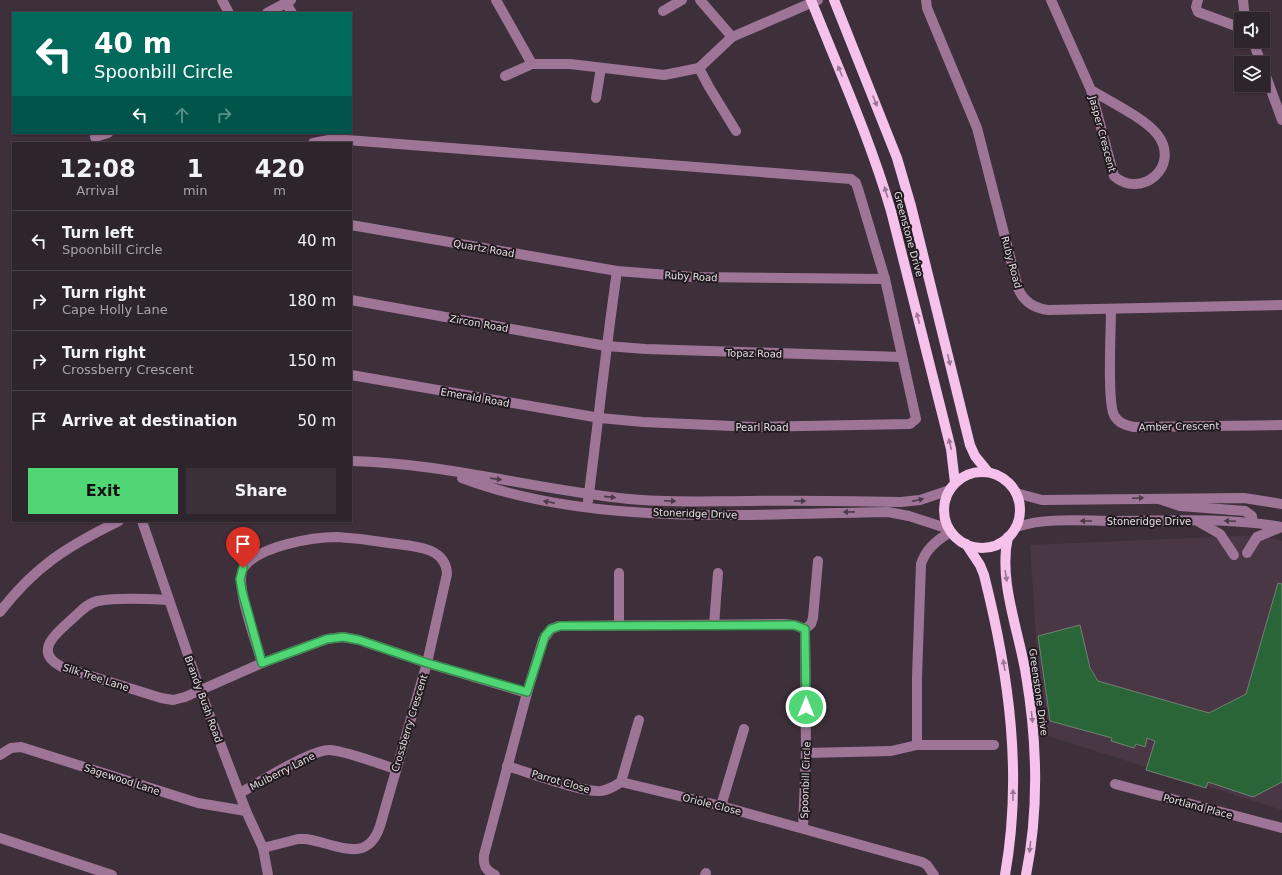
<!DOCTYPE html>
<style>
body{margin:0;font-family:"DejaVu Sans",sans-serif;background:#3a3038;color:#f1f3f6;height:100vh;display:flex;flex-direction:column;font-size:15px;white-space:nowrap}
*{box-sizing:border-box;margin:0}
p{font-size:13px;color:#a7a4a9}
.icon{flex:none;width:22px;height:22px;fill:none;stroke:currentColor;stroke-width:2;stroke-linecap:round;stroke-linejoin:round}
.map{position:relative;flex:1;overflow:hidden}
.sheet{position:absolute;left:12px;top:142px;width:340px;height:380px;display:flex;flex-direction:column;background:#2e242c;border-radius:0px;box-shadow:0 1px 3px #0004,0 0 0 1px #494148}
.sheet>*{flex:none}
.banner{position:absolute;left:12px;top:12px;width:340px;height:122px;border-radius:0px;box-shadow:0 1px 3px #0004,0 0 0 1px #494148;background:#00695c;color:#fff;overflow:hidden}
.buttons{position:absolute;left:1234px;top:12px;display:grid;gap:8px}
.buttons a{display:grid;place-items:center;width:36px;height:36px;border-radius:0px;background:#2e242c;box-shadow:0 1px 3px #0004,0 0 0 1px #494148;font-size:20px}
.pin{position:absolute;display:grid;place-items:center;width:34px;height:34px;color:#fff;margin:-41px -17px;border-radius:50% 50% 50% 0;rotate:-45deg;box-shadow:0 0 4px #0007}
.pin .icon{rotate:45deg}
.me{position:absolute;width:44px;margin:-22px;rotate:0deg;stroke-linejoin:round;filter:drop-shadow(0 0 3px #0008)}
.turn{display:flex;align-items:center;gap:14px;height:84px;padding:0 16px;font-size:18px}
.turn .icon{width:52px;height:52px;stroke-width:2.5}
.turn b{display:block;font-size:28px;line-height:34px}
.lanes{display:flex;align-items:center;height:38px;padding:0 16px;background:#0003;justify-content:center;gap:20px;direction:ltr}
.lanes .off{opacity:.35}
.eta{display:flex;justify-content:space-evenly;align-items:center;height:68px;text-align:center}
.eta b{font-size:24px;font-weight:700;line-height:28px}
.button{display:flex;gap:8px;margin-top:auto;padding:8px 16px}
.button a{flex:1;height:46px;border-radius:0px;background:#50d674;color:#111;font-size:16px;font-weight:700;line-height:46px;text-align:center}
.button a+a{background:#3a3038;color:#f1f3f6}
ul{padding:0;list-style:none}
li{display:flex;align-items:center;gap:12px;height:60px;padding:0 16px;border-top:1px solid #494148}
li div{flex:1}
li b{display:block;font-size:15px}
li em{font-style:normal}
.map>svg:first-child{display:block}
.built{fill:#4a3746}
.building{fill:#296537;stroke:#728174}
.lines{fill:none;stroke-linecap:round;stroke-linejoin:round}
.minor{stroke:#9f7597;stroke-width:10}
.major{stroke:#f6c2ec;stroke-width:10}
.oneway{fill:#967690}
.oneway2{fill:#4c3a49}
.route-casing{stroke:#348b4b;stroke-width:10}
.route{stroke:#50d674;stroke-width:7}
.labels{text-anchor:middle;stroke-width:4;stroke-linejoin:round;paint-order:stroke}
.street-label{font-size:10px;fill:#e5dce3;stroke:#201a1f}
</style>
<div class="map">
<svg width="1282" height="875" viewBox="0 0 1282 875">
<rect width="100%" height="100%" fill="#3d303a"/>
<path class="built" d="M1261,535L1282,541V810L1042,734L1030,545Z"/>
<path class="building" d="M1278,583L1282,584V782L1253,797L1208,782L1206,788L1146,770L1155,741L1147,738L1145,747L1136,744L1134,748L1111,741L1112,738L1050,721L1038,636L1080,625L1090,668L1098,681L1209,713L1246,694Z"/>
<g class="lines">
<g class="minor">
<path d="M222,0L229,13"/>
<path d="M496,0L532,64"/>
<path d="M700,0L732,37"/>
<path d="M926,0L927,8L977,128L1018,288C1023,301 1034,308 1048,310L1282,305"/>
<path d="M1051,0L1091,90L1114,176C1141,200 1182,166 1157,134C1144,118 1109,101 1091,90"/>
<path d="M1198,0L1196,7L1198,12L1241,28"/>
<path d="M1243,0L1245,19"/>
<path d="M286,3L292,13"/>
<path d="M663,11L682,0"/>
<path d="M267,13L291,0"/>
<path d="M1253,41L1261,63"/>
<path d="M699,68L732,37L818,0"/>
<path d="M1263,68L1282,120"/>
<path d="M505,76L532,64H570L664,75L699,68L709,87L736,131"/>
<path d="M596,98L601,68"/>
<path d="M95,137L108,133"/>
<path d="M313,143L334,139L851,179L856,183L858,189L885,279L916,419L910,424L755,427L643,422L600,418L351,375"/>
<path d="M351,225L617,271L694,277L885,279"/>
<path d="M351,300L606,346L646,349L902,357"/>
<path d="M1111,309C1111,328 1107,402 1114,415C1118,423 1125,425 1134,427L1282,425"/>
<path d="M351,461C445,463 536,490 629,499C669,503 710,501 750,501C801,500 851,501 901,502L920,500L950,490"/>
<path d="M462,478C591,527 751,514 888,512L909,516L949,529"/>
<path d="M1016,493L1042,500L1244,498L1282,504"/>
<path d="M1159,499L1180,506L1245,511L1252,516V522"/>
<path d="M588,501C598,424 606,347 617,271"/>
<path d="M142,521L200,690L246,811L263,848L268,875"/>
<path d="M1199,522L1220,534L1234,555"/>
<path d="M1016,527C1048,517 1082,521 1116,521C1171,521 1227,517 1282,527"/>
<path d="M1247,553L1257,537L1279,528"/>
<path d="M169,600C149,599 118,597 98,601C87,603 79,613 71,620C55,634 33,652 62,667L161,698L173,700L185,697L262,663L327,639L343,637L359,640L427,663L527,693"/>
<path d="M0,612C35,566 68,546 119,521"/>
<path d="M619,625V573"/>
<path d="M714,625L718,573"/>
<path d="M805,629L811,624L813,618L818,561"/>
<path d="M262,663C257,644 233,582 244,567C259,546 313,537 337,537C355,538 372,540 389,543C409,546 446,545 447,574L427,663L380,826C367,866 335,843 306,839H298L263,848"/>
<path d="M917,745V677L921,564C926,548 938,539 951,532"/>
<path d="M806,753L891,751L917,745H994"/>
<path d="M0,755L11,748L21,747L198,803L246,811"/>
<path d="M507,766C527,772 584,793 601,791C608,790 615,786 621,782L639,720"/>
<path d="M621,782L721,806L922,862L927,865L934,875"/>
<path d="M1115,784L1282,828"/>
<path d="M240,793C258,783 312,749 330,750C349,752 377,763 395,769"/>
<path d="M721,806L744,729"/>
<path d="M0,838L112,875"/>
<path d="M495,875C485,870 483,865 484,855L527,693L543,640L551,629L559,626L783,624L794,625L805,629L806,753L803,828"/>
<path d="M705,875L706,873"/>
</g>
<g class="major">
<path d="M811,0C839,70 870,139 891,211L951,449L955,483"/>
<path d="M834,0L897,158L911,206L970,445L975,456L988,472"/>
<circle cx="982" cy="510" r="38"/>
<path d="M1008,537C998,581 1019,631 1026,675C1037,740 1039,810 1026,875"/>
<path d="M966,544L980,565L984,575C1009,674 1023,774 1005,875"/>
</g>
</g>
<defs><path id="oneway-solid" d="M-6-.8H1V-3.2L6.5 0L1 3.2V.8H-6Z"/></defs>
<g class="oneway">
<use href="#oneway-solid" transform="translate(840 71) rotate(-112)"/>
<use href="#oneway-solid" transform="translate(875 101) rotate(68)"/>
<use href="#oneway-solid" transform="translate(886 192) rotate(-107)"/>
<use href="#oneway-solid" transform="translate(918 318) rotate(-104)"/>
<use href="#oneway-solid" transform="translate(949 360) rotate(76)"/>
<use href="#oneway-solid" transform="translate(950 444) rotate(-103)"/>
<use href="#oneway-solid" transform="translate(1006 576) rotate(81)"/>
<use href="#oneway-solid" transform="translate(1004 665) rotate(-99)"/>
<use href="#oneway-solid" transform="translate(1032 717) rotate(84)"/>
<use href="#oneway-solid" transform="translate(1013 795) rotate(-89)"/>
<use href="#oneway-solid" transform="translate(1030 847) rotate(96)"/>
</g>
<g class="oneway2">
<use href="#oneway-solid" transform="translate(496 479) rotate(8)"/>
<use href="#oneway-solid" transform="translate(610 497) rotate(6)"/>
<use href="#oneway-solid" transform="translate(1138 498) rotate(-2)"/>
<use href="#oneway-solid" transform="translate(918 500) rotate(-13)"/>
<use href="#oneway-solid" transform="translate(670 501) rotate(2)"/>
<use href="#oneway-solid" transform="translate(800 501)"/>
<use href="#oneway-solid" transform="translate(549 502) rotate(-168)"/>
<use href="#oneway-solid" transform="translate(849 512) rotate(179)"/>
<use href="#oneway-solid" transform="translate(1086 521) rotate(180)"/>
<use href="#oneway-solid" transform="translate(1230 521) rotate(-178)"/>
</g>
<g class="lines">
<g class="route-casing">
<path id="route" d="M243,568L240,579L242,591L262,663L327,639L343,637L359,640L427,663L527,692L545,636L551,629L560,626L794,625L805,629L806,707"/>
</g>
<use href="#route" class="route"/>
</g>
<g class="labels">
<g class="street-label">
<text transform="translate(1103 134) rotate(75)" y="4">Jasper Crescent</text>
<text transform="translate(909 234) rotate(75)" y="4">Greenstone Drive</text>
<text transform="translate(484 248) rotate(10)" y="4">Quartz Road</text>
<text transform="translate(1012 262) rotate(75)" y="4">Ruby Road</text>
<text transform="translate(691 276) rotate(3)" y="4">Ruby Road</text>
<text transform="translate(479 323) rotate(10)" y="4">Zircon Road</text>
<text transform="translate(754 353) rotate(1)" y="4">Topaz Road</text>
<text transform="translate(475 397) rotate(10)" y="4">Emerald Road</text>
<text transform="translate(1179 426) rotate(-1)" y="4">Amber Crescent</text>
<text x="762" y="431">Pearl Road</text>
<text transform="translate(695 513) rotate(2)" y="4">Stoneridge Drive</text>
<text x="1149" y="525">Stoneridge Drive</text>
<text transform="translate(96 677) rotate(18)" y="4">Silk Tree Lane</text>
<text transform="translate(1039 692) rotate(82)" y="4">Greenstone Drive</text>
<text transform="translate(204 699) rotate(70)" y="4">Brandy Bush Road</text>
<text transform="translate(409 723) rotate(-73)" y="4">Crossberry Crescent</text>
<text transform="translate(282 771) rotate(-27)" y="4">Mulberry Lane</text>
<text transform="translate(122 779) rotate(18)" y="4">Sagewood Lane</text>
<text transform="translate(805 780) rotate(-88)" y="4">Spoonbill Circle</text>
<text transform="translate(561 781) rotate(16)" y="4">Parrot Close</text>
<text transform="translate(712 804) rotate(14)" y="4">Oriole Close</text>
<text transform="translate(1198 806) rotate(15)" y="4">Portland Place</text>
</g>
</g>
</svg>
<div class="buttons">
<a><svg class="icon" aria-label="sound" viewBox="0 0 24 24"><path d="M4 9h4l5-4v14l-5-4H4zM17 9q2 3 0 6"/></svg></a>
<a><svg class="icon" aria-label="layers" viewBox="0 0 24 24"><path d="M12 4l9 5-9 5-9-5zM3 14l9 5 9-5"/></svg></a>
</div>
<div class="pin" style="left:243px;top:568px;background:#d93025"><svg class="icon" aria-label="arrive" viewBox="0 0 24 24"><path d="M6 21V4h12l-3 4 3 4H6"/></svg></div>
<svg class="me" style="left:806px;top:707px" viewBox="-20 -20 40 40"><circle r="17" fill="#50d674" stroke="#fff" stroke-width="3"/><path d="M0-11L8 9 0 5-8 9z" fill="#fff"/></svg>
<div class="banner">
<div class="turn"><svg class="icon" aria-label="left" viewBox="0 0 24 24"><path d="M17 20v-9H6M10 6l-5 5 5 5"/></svg><div><b>40 m</b>Spoonbill Circle</div></div>
<div class="lanes"><svg class="icon" aria-label="left" viewBox="0 0 24 24"><path d="M17 20v-9H6M10 6l-5 5 5 5"/></svg><svg class="icon off" aria-label="ahead" viewBox="0 0 24 24"><path d="M12 20V5M6 11l6-6 6 6"/></svg><svg class="icon off" aria-label="right" viewBox="0 0 24 24"><path d="M7 20v-9h11M14 6l5 5-5 5"/></svg></div>
</div>
<section class="sheet">
<div class="eta">
<div><b>12:08</b><p>Arrival</p></div>
<div><b>1</b><p>min</p></div>
<div><b>420</b><p>m</p></div>
</div>
<ul>
<li><svg class="icon" aria-label="left" viewBox="0 0 24 24"><path d="M17 20v-9H6M10 6l-5 5 5 5"/></svg><div><b>Turn left</b><p>Spoonbill Circle</p></div><em>40 m</em></li>
<li><svg class="icon" aria-label="right" viewBox="0 0 24 24"><path d="M7 20v-9h11M14 6l5 5-5 5"/></svg><div><b>Turn right</b><p>Cape Holly Lane</p></div><em>180 m</em></li>
<li><svg class="icon" aria-label="right" viewBox="0 0 24 24"><path d="M7 20v-9h11M14 6l5 5-5 5"/></svg><div><b>Turn right</b><p>Crossberry Crescent</p></div><em>150 m</em></li>
<li><svg class="icon" aria-label="arrive" viewBox="0 0 24 24"><path d="M6 21V4h12l-3 4 3 4H6"/></svg><div><b>Arrive at destination</b></div><em>50 m</em></li>
</ul>
<div class="button"><a>Exit</a><a>Share</a></div>
</section>
</div>
